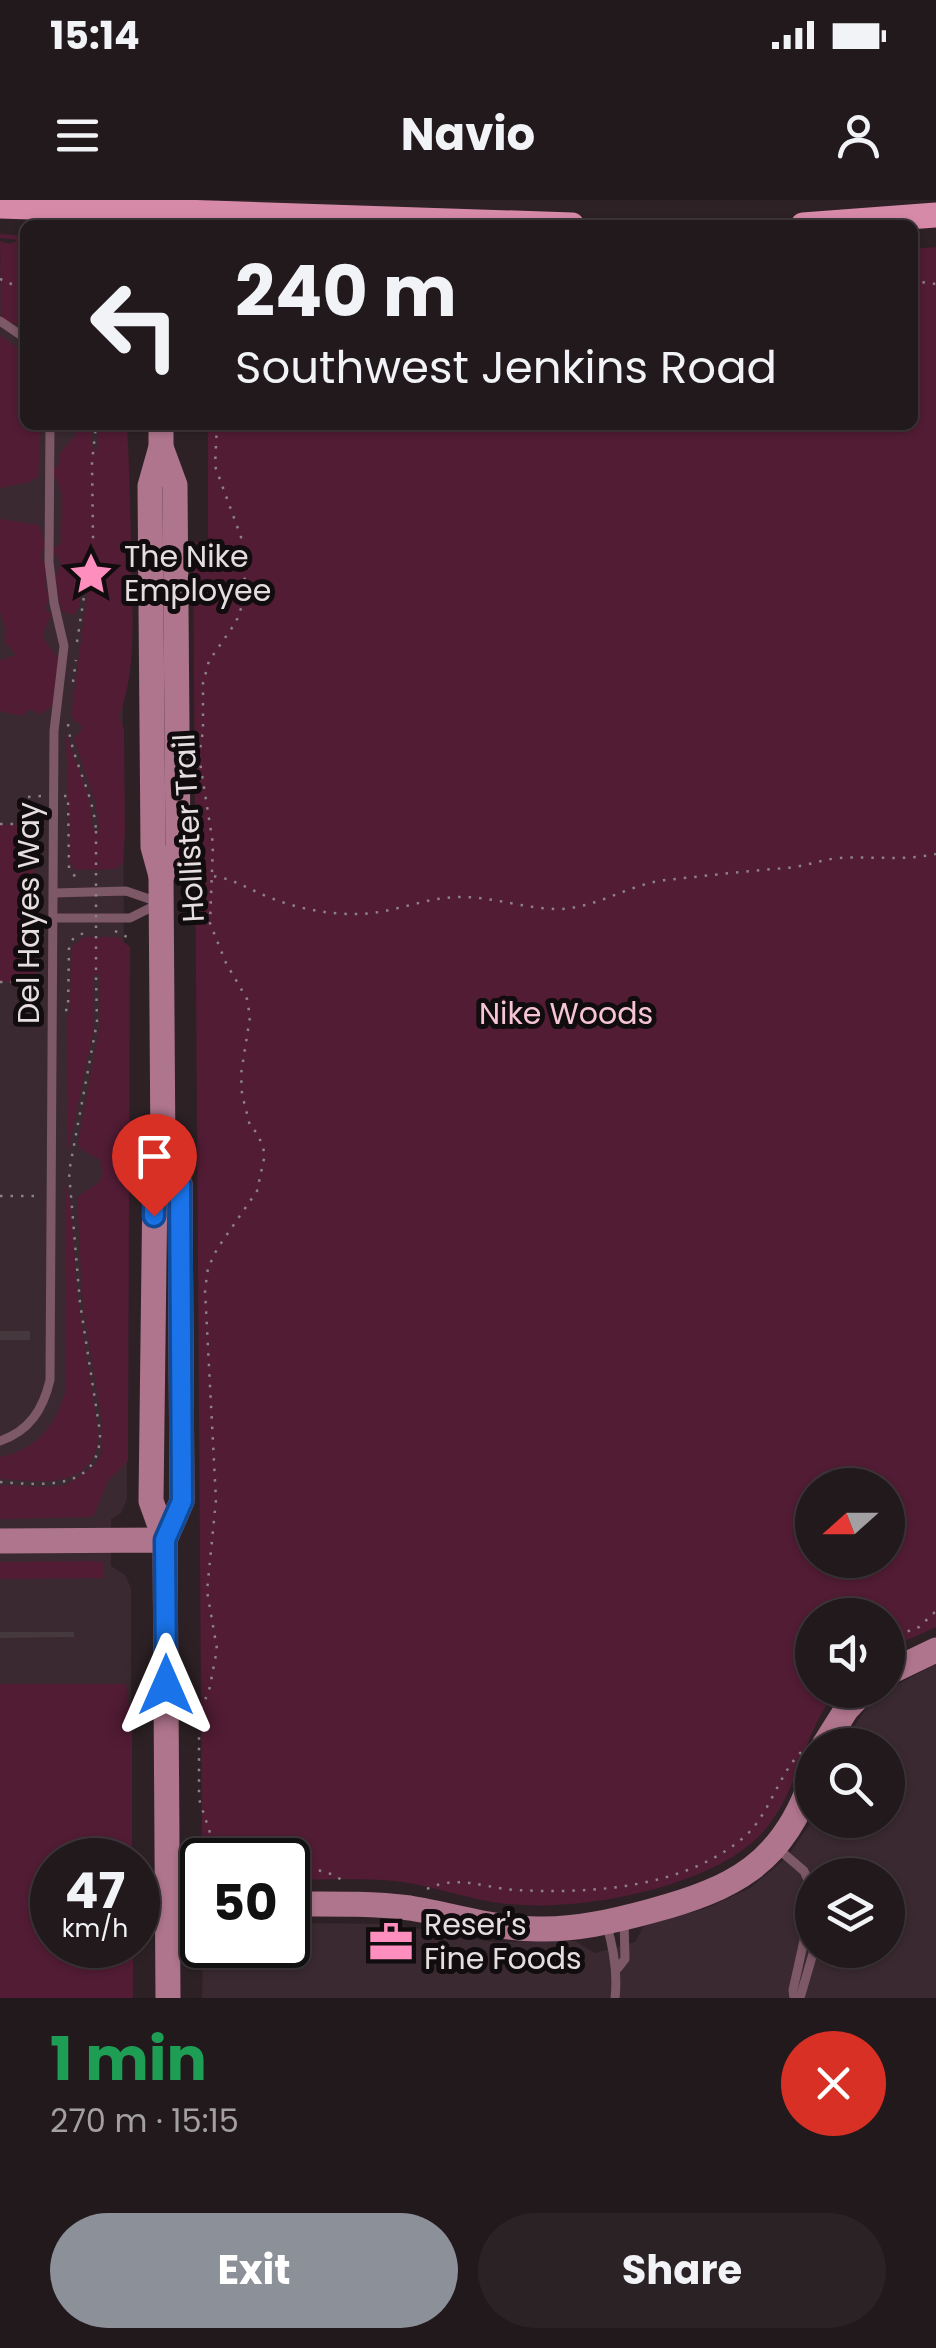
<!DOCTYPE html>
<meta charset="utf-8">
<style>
body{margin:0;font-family:Poppins,sans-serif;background:#2a2225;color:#f1f3f6;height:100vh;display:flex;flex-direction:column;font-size:38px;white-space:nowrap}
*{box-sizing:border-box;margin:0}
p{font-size:32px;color:#a2a0a3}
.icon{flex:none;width:55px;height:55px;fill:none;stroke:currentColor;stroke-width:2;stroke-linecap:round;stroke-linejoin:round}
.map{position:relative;height:1798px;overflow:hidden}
.drawer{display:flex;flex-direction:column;background:#22191c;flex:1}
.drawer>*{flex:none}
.guide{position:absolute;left:20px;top:20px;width:898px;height:210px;border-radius:15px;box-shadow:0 2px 8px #0004,0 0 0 2px #3f383b;background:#22191c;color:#f1f3f6;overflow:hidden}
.needle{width:65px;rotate:249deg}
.controls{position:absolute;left:795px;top:1268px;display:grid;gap:20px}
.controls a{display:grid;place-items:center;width:110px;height:110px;border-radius:50%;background:#22191c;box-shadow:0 2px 8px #0004,0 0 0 2px #3f383b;font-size:50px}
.speed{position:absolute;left:30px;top:1638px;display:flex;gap:20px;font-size:50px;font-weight:700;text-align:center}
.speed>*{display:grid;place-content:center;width:130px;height:130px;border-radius:50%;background:#22191c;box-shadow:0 2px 8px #0004,0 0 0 2px #3f383b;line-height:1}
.speed small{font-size:25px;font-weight:400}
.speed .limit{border:5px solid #111;border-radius:15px;background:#fff;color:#111}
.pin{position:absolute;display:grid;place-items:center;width:85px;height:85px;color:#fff;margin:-102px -42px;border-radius:50% 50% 50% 0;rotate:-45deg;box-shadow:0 0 10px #0007}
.pin .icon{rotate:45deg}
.me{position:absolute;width:110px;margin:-55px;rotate:0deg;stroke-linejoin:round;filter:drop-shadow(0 0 8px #0008)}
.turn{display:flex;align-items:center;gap:35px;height:210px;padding:0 50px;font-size:45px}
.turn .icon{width:130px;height:130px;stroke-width:2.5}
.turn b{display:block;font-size:70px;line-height:85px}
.round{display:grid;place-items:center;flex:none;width:105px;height:105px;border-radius:52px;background:#2a2225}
.overview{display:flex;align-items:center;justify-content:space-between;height:170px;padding:0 50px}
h1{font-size:60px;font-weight:700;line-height:75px;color:#1e9e55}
.button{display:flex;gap:20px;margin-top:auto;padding:20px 50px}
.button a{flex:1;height:115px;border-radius:60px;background:#8c9099;color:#fff;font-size:40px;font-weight:700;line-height:115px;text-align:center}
.button a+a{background:#2a2225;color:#f1f3f6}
.status{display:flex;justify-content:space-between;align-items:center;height:70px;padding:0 50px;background:#22191c;direction:ltr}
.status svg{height:28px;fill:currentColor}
header{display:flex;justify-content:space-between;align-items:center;height:130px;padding:0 50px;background:#22191c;font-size:45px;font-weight:700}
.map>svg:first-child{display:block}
.built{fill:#3a2930;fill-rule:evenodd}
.green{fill:#511c34;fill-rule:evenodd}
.pier{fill:#2d2125}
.building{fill:#46393e}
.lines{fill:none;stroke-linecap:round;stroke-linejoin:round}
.path{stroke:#8d8386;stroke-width:2.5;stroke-dasharray:2.5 8;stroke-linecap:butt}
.lane{stroke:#7d5866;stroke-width:9}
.secondary{stroke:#af758c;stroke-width:25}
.primary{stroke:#d68aa8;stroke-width:25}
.path-bridge{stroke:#8d8386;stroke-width:2.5;stroke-dasharray:2.5 8;stroke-linecap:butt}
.route-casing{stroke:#114b97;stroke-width:25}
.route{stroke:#1a73e8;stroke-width:18}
.labels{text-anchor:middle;stroke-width:10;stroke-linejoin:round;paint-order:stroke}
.poi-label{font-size:30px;fill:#e5dddf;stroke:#110c0e;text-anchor:start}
.street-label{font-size:30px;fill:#e5dddf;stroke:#110c0e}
.park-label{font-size:30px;fill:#f5c5d6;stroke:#110c0e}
</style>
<div class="status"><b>15:14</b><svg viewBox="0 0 49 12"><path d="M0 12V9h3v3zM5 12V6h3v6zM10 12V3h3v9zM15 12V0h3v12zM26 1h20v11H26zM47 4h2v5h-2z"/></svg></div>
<header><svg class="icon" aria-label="menu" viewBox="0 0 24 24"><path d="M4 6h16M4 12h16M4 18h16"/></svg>Navio<svg class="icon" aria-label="person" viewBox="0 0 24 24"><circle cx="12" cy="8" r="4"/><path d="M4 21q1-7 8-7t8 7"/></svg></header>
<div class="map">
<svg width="936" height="1798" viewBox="0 0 936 1798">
<rect width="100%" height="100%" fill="#2d2125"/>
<g class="built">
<path d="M0,63L25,68V225H121L127,1299L121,1313L111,1319V1366L125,1375L131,1388V1651L52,1660V1745L0,1798Z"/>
<path d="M936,1464V1798H202L203,1745H288V1723L392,1724L494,1742L575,1741L595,1753L635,1742L644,1726L707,1708L750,1688L786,1658L813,1620H888V1545H842L865,1510L887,1490ZM812,1675H888V1750H812Z"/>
</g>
<g class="green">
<path d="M0,34L25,36V40H20L25,43V126L1,120L0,41L10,44L18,40L0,38Z"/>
<path d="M936,47V1427L888,1449V1415H812V1490H837C802,1534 800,1589 764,1631C714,1688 579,1712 507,1704C468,1700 433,1685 394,1681C359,1678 323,1680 288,1680V1660H211L206,1649H202L193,342H208V225H912L913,49ZM812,1285H888V1360H812Z"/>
<path d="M0,135L25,153V225H41L38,276L30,282L0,288Z"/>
<path d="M75,225H94L91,240L96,255L99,225H127C130,279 131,334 132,387C133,426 135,477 119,516L124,529L125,632L123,662L117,669L75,670L70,663L66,533L89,596L93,630H99L95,602L74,539L83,527L71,517L87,394H80V405L74,415L62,411L55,380L61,363L52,349L61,343C58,317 69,296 52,272L59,264V254L75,236Z"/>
<path d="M0,319L39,325L46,344L41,356L46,365L45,390L51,393L45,408L52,415C33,446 53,442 58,461C60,472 58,486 59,497L50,508L38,515L31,509L21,516L0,511V460L16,455L4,441L6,431L0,412Z"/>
<path d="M0,625H34L35,782H0Z"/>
<path d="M83,737H118L130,747L128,1261L108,1281L93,1317L0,1319V1285L50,1287L66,1285L93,1267L102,1252V1225L83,1107L77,998C89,985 109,987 100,960L82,950L78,943L99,828V774L93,775V834L67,956V815L70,814L71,748Z"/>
<path d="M66,983L72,1010L77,1092L99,1234C95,1292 42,1281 0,1279V1257C35,1250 56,1226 65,1192Z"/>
<path d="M96,1361L104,1362V1378L0,1379V1362Z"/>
<path d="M0,1484H126L132,1528V1660H52V1745H133V1798H0Z"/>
</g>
<path class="pier" d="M133,1748L189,1766L202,1773V1798L133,1774Z"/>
<g class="building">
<rect x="0" y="1131" width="30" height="9"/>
<path d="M0,1432H74V1437L0,1438Z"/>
</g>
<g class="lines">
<g class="path">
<path d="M0,79L25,90"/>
<path d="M912,81L936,84"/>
<path d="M217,225L215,266L241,337L246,395L236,422L209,461L203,483V531L199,556L213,644L210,723L226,763L247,799L250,817L241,874L242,894L250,926L258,934L265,954L257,991L217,1049L208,1068L205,1090L216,1300L207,1391L217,1449L209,1491L199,1513V1599L211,1636L224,1655L232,1660"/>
<path d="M77,442L93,338L92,262L96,225"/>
<path d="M73,482L76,460"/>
<path d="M68,524C72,562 94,593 96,631"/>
<path d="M64,596H68L69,669L78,680"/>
<path d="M28,597L41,596"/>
<path d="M0,624H43"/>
<path d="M193,676C224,672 243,687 271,698C296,708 326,714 353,714C389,715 422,698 457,697C490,696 522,708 555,709C593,710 627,685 665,680C705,676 745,671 786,668C803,667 820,660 838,658C871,656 903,661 936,654"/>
<path d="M115,731L133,740"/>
<path d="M0,782H38"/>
<path d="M29,810H42"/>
<path d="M65,810H68L69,747L73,739L87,731"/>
<path d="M0,996H38"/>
<path d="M0,1282C43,1285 101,1292 100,1232L80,1103L69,972L97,822L96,774"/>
<path d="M888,1439L919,1427L936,1411"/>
<path d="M288,1675C310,1666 327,1669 346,1683"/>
<path d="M427,1689C459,1674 483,1688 516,1690C591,1694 684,1688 743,1638C771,1614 777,1575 803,1550"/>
</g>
<g class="lane">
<path d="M0,121L25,138"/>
<path d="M54,693L126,691L158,702"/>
<path d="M54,718H130L158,704"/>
<path d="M0,1241C29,1231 43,1210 50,1180L54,531L64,446L54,403L49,362L50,225"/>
<path d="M776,1647L804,1671L812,1689"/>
<path d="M606,1723C614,1749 618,1772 615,1798"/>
<path d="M618,1768L625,1759L624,1719"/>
<path d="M794,1798L793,1790L805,1736L812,1723"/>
<path d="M800,1798L814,1750"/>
</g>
<g class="secondary">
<path d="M161,225V247L150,286L153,647L161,676L163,956L155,981L151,1301L165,1340L182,1301L180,984L163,956"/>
<path d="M161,676L178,649L175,285L161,247"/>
<path d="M0,1341L165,1340L168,1798"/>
<path d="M888,1473L936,1450"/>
<path d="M824,1545L846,1510L865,1490"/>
<path d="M288,1704C328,1704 369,1703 410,1708C453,1715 494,1729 538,1729C576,1730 614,1721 651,1711C733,1689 784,1663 812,1578"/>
<path d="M167,1706H202"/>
</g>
<g class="primary">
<path d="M0,6L572,25"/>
<path d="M803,25L936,15"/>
</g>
<path class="path-bridge" d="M96,631V774"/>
</g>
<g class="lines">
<g class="route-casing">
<path id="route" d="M154,1016L155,981L162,956L180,984L182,1301L165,1340L166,1485"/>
</g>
<use href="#route" class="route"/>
</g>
<defs>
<g id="sight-bare" transform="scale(3.45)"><path d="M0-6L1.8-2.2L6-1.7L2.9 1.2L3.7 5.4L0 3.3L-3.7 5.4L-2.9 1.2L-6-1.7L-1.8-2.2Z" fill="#fe8ebd" stroke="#110c0e" stroke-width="2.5" paint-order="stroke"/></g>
<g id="office-bare" transform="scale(3.45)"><path d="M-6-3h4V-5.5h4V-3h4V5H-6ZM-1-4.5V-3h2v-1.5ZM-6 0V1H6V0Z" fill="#fe8ebd" stroke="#110c0e" stroke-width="2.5" paint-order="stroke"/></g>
</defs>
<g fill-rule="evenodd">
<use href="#sight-bare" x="91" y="374"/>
<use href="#office-bare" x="391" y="1742"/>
</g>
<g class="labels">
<g class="poi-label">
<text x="124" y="367">The Nike<tspan x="124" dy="34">Employee</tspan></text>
<text x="424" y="1735">Reser's<tspan x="424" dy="34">Fine Foods</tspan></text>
</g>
<g class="street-label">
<text transform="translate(189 628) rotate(-93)" y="10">Hollister Trail</text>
<text transform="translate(29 713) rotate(-90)" y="10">Del Hayes Way</text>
</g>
<g class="park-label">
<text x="566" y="824">Nike Woods</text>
</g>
</g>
</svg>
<div class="controls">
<a><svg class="needle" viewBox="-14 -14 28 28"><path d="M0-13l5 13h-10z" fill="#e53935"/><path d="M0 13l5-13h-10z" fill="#a2a0a3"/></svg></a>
<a><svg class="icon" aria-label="sound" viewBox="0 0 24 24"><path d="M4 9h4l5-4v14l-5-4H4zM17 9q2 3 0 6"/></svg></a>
<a><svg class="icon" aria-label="search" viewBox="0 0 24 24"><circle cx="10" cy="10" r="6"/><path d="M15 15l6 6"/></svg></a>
<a><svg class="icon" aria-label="layers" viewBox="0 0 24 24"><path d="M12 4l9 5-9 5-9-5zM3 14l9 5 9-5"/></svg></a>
</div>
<div class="speed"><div>47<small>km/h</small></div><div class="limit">50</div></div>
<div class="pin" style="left:154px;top:1016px;background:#d93025"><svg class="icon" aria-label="arrive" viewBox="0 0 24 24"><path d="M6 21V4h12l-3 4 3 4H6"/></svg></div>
<svg class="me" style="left:166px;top:1485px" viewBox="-20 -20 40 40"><path d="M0-17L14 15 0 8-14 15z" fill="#1a73e8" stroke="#fff" stroke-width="4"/></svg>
<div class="guide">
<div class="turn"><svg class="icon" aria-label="left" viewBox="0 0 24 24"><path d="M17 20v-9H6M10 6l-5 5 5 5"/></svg><div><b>240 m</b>Southwest Jenkins Road</div></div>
</div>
</div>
<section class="drawer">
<div class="overview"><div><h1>1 min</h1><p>270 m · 15:15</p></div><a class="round" style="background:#d93025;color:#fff"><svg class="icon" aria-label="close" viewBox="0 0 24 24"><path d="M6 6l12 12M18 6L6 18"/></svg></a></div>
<div class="button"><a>Exit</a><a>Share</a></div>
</section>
